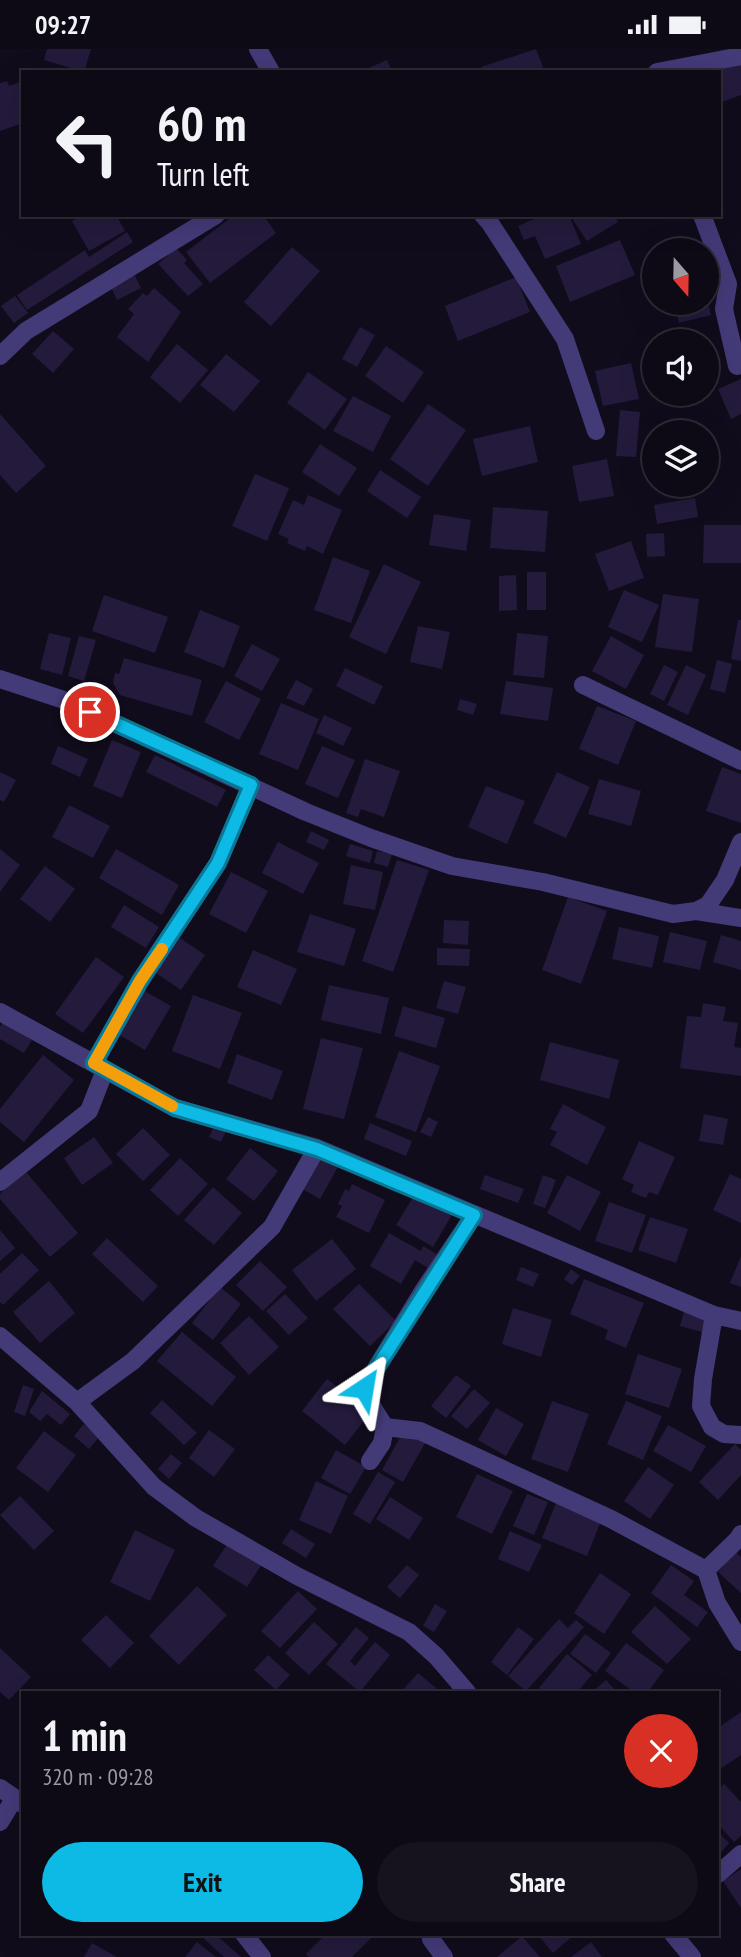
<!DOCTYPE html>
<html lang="en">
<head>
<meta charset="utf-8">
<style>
	:root { --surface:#0d0915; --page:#16121e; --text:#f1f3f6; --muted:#9a9aa0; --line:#2d2a34; --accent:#0db9e5 }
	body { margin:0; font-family:"PT Sans Narrow",sans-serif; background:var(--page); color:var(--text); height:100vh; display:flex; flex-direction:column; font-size:26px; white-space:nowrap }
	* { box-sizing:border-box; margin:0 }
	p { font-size:23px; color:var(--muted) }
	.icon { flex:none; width:38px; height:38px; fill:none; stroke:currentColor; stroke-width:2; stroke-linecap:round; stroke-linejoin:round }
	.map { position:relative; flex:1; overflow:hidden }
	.drawer { position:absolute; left:21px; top:1642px; width:698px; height:245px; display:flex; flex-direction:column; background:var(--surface); border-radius:0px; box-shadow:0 7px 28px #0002,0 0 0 2px var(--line) }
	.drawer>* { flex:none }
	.guide { position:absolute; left:21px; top:21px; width:700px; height:147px; border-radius:0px; box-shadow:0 7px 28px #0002,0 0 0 2px var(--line); background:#0d0915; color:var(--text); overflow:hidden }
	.needle { width:46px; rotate:160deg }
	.tools { position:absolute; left:642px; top:189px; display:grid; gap:14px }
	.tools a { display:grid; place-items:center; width:77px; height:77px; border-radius:50%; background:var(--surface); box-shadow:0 7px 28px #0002,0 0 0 2px var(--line); font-size:35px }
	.pin { position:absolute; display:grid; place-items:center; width:60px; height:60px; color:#fff; margin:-30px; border:4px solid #fff; border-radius:50%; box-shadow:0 2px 7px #0007 }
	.me { position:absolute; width:77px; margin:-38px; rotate:33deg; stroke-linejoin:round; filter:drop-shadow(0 0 5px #0008) }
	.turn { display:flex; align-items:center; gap:24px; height:147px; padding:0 21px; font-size:32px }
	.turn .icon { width:91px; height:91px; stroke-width:2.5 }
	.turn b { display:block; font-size:49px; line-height:60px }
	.round { display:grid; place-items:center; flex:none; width:74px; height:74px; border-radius:37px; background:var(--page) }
	.head { display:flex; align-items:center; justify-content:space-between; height:119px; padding:0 21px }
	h1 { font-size:42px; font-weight:600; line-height:52px }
	.primary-button { display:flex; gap:14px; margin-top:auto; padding:14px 21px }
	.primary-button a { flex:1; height:80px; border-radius:42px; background:var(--accent); color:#111; font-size:28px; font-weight:600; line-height:80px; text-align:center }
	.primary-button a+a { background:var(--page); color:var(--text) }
	.status { display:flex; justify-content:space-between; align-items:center; height:49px; padding:0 35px; background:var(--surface); direction:ltr }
	.status svg { height:19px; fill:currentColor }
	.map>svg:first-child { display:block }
</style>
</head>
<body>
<div class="status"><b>09:27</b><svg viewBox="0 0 49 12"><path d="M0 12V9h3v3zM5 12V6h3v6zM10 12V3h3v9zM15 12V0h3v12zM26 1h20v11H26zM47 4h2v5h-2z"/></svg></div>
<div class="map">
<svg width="741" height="1908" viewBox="0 0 741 1908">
	<rect width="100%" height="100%" fill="#110c1c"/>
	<!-- building -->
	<path fill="#241a3c" d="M47,0H91L84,23L44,11Z
		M536,0L543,18L529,23H483L481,18Z
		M387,11L392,23H360Z
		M741,11V46L722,53L719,48V23H713Z
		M7,32L9,37L23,32V74L0,82V34Z
		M83,166H116L125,182L89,202L72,172Z
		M234,166H263L276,184L210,234L186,203Z
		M543,166H569L581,195L545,210L535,187L524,191L518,177Z
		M574,166H614L618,173L587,192L571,168Z
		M127,183L133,193L27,261L17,246L85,201L89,208Z
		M620,191L635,226L570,253L556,217Z
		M292,198L320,222L271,277L244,253Z
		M176,199L187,211L184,214L203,235L188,247L158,215Z
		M134,225L141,239L117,251L110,236Z
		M516,228L530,263L458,292L445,257Z
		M154,239L181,263L148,313L117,288L134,265L128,260L143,244L147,247Z
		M15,247L28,264L14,274L1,257Z
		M674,254H708L711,266L679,274Z
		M360,278L375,286L357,318L342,310Z
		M53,282L74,300L53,324L32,305Z
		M177,295L208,321L180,354L150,328Z
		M386,297L424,323L403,354L365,327Z
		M226,305L260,332L234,363L200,336Z
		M631,314L639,350L603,357L595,322Z
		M308,323L347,350L325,381L287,354Z
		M741,330V365L731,370L718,340Z
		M353,347L391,367L373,403L333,382Z
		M428,355L466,381L428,437L390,410Z
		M620,361L640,363L636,408L616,407Z
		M0,365L46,417L16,444L0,426Z
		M530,377L538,413L482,427L473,390Z
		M320,395L357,419L339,447L302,423Z
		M607,410L614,447L579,453L572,417Z
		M380,421L421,448L407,469L367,442Z
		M255,425L289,439L267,492L232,477Z
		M308,446L342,461L323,505L307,497L305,502L287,494L289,490L278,485L293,451L304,456Z
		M695,449L698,468L657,475L654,456Z
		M493,458L548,462L545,503L490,499Z
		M434,465L471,471L466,502L429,496Z
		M704,476H741V514H703Z
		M664,484L665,507L647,508L646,485Z
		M631,492L644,529L609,542L595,505Z
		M333,508L370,522L351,574L314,561Z
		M384,515L421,533L386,605L349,588Z
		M527,523H546V561H527Z
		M516,526L517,561L499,562V527Z
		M624,541L659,556L642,593L608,578Z
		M663,545L699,550L692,603L655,598Z
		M104,546L168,568L155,604L92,582Z
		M200,561L240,577L224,619L184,603Z
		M738,571H741V612L731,610Z
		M418,577L450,583L442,620L410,613Z
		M49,584L71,589L62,626L40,620Z
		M517,584L548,587L544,629L513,626Z
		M79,587L96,591L84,632L68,627Z
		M611,587L644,606L626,640L592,622Z
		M252,595L280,610L262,642L234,627Z
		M124,609L202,631L192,667L120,646L113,634L115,624L119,625Z
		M717,611L732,615L725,644L710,640Z
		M664,616L678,623L664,652L650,645Z
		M686,616L706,626L688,666L667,656Z
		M345,619L383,637L374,656L336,637Z
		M296,631L313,640L304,657L286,649Z
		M226,632L261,650L239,691L204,673Z
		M506,632L553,639L548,672L500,665Z
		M460,650L477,655L473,666L457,661Z
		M281,654L319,670L298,721L259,705Z
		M597,657L636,672L618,716L579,700Z
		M324,666L352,679L343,697L316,684Z
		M112,691L141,703L122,749L93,737Z
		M58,697L88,710L80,728L51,715Z
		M322,697L355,711L338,749L305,735Z
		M155,706L226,741L217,758L146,723Z
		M365,710L400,722L384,768L361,760L358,768L346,764Z
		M722,718L741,725V774L706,762Z
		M0,723L16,731L4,753L0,751Z
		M557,723L590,738L566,789L533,774Z
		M599,730L641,742L631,777L588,765Z
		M486,737L525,752L507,795L468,778Z
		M69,756L110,777L93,809L52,788Z
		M311,782L329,791L324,801L306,793Z
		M278,793L319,814L303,845L262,824Z
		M350,795L373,802L370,814L346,807Z
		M0,800L20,816L0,843Z
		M116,800L179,836L162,866L99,829Z
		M377,802L392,805L388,818L374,814Z
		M397,811L429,821L393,923L362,912Z
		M351,816L383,823L375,861L343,855Z
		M45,817L75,840L50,873L20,850Z
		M231,823L268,842L246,884L209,865Z
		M568,848L607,862L581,935L542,921Z
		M124,856L159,878L146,899L111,878Z
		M310,865L356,880L344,917L297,903Z
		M444,871L469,872L468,896L443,894Z
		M619,878L659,887L652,919L612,910Z
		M670,883L707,892L700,921L663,913Z
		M174,885L205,906L181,941L150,920Z
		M721,886L741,892V921L713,913Z
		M437,899L470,900L469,917L437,916Z
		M253,901L297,920L281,956L237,938Z
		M96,908L124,928L83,984L55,965Z
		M444,932L466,938L458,965L436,959Z
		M329,936L389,949L381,985L321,971Z
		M139,939L171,957L145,1001L113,982Z
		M193,946L242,964L220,1020L172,1002Z
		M703,954L726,958L723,972L738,974L734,998L741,999V1027L680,1019L687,967L701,968Z
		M403,957L445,969L436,999L394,987Z
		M3,973L32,991L24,1004L0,990V978Z
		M321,989L363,999L344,1070L303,1060Z
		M550,993L619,1011L609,1050L540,1031Z
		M399,1002L440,1017L416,1083L375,1068Z
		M237,1005L283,1022L272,1051L227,1034Z
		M43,1006L74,1031L24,1093L0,1073V1060Z
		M563,1055L606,1078L587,1116L550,1096L557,1083L550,1080Z
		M704,1065L728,1070L723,1096L699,1092Z
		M428,1068L438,1073L431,1088L420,1083Z
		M370,1074L412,1092L406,1107L364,1090Z
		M215,1075L227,1080L221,1093L209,1088Z
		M143,1079L170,1106L143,1132L116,1105Z
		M94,1088L113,1114L82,1136L64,1109Z
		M639,1092L675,1108L658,1146L649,1143L646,1149L631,1143L634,1136L622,1130Z
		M250,1099L278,1122L254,1152L226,1130Z
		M317,1104L339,1116L320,1150L299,1138Z
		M180,1109L208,1135L178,1167L150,1141Z
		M26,1123L78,1184L50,1208L0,1150V1145Z
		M730,1125L741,1130V1174L713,1161Z
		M485,1126L524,1140L518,1154L480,1140Z
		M543,1126L556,1131L545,1159L533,1155Z
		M567,1126L601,1143L580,1182L547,1164Z
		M352,1135L385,1151L369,1184L336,1168L342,1157L338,1155L345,1140L349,1142Z
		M213,1138L242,1164L214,1196L184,1171Z
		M415,1145L452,1166L433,1198L396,1176Z
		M609,1153L646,1166L632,1204L595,1192Z
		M650,1168L688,1180L676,1214L638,1201Z
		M0,1181L15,1199L0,1212Z
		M389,1184L421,1202L423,1197L438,1206L430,1220L415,1211L401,1235L370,1217Z
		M107,1189L158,1237L143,1253L92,1205Z
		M332,1190L356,1220L316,1252L292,1221Z
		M22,1204L39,1221L3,1256L0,1253V1225Z
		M741,1207V1238L730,1234Z
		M260,1212L287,1238L263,1262L236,1236Z
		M521,1218L539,1225L533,1238L516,1231Z
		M571,1220L580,1227L572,1236L564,1230Z
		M584,1230L644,1254L626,1299L605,1290L608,1281L570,1265Z
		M49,1232L75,1264L40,1294L13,1263Z
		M359,1235L396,1272L370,1297L333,1260Z
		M220,1238L241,1255L213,1291L192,1274Z
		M285,1245L308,1269L289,1286L266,1262Z
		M513,1259L552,1271L541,1308L502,1295Z
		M684,1262L707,1268L702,1283L680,1277Z
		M249,1267L279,1298L249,1326L220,1294Z
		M182,1283L236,1328L212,1357L157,1312Z
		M638,1305L682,1320L669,1359L625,1345Z
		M456,1326L471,1337L446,1369L431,1357Z
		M327,1330L370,1364L345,1396L302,1362Z
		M23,1336L34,1340L25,1367L14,1363Z
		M474,1340L490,1354L467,1380L451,1367Z
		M42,1342L70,1365L61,1376L47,1365L40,1372L29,1363Z
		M162,1351L197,1384L184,1396L150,1364Z
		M552,1352L589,1365L568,1423L531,1410Z
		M626,1352L662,1367L643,1411L607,1395Z
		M496,1359L524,1375L506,1407L478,1391Z
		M84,1375L99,1388L89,1400L74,1387Z
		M668,1376L706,1397L691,1423L653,1402Z
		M209,1381L235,1400L214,1428L189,1409Z
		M44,1382L76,1406L48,1443L16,1419Z
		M403,1383L425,1394L403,1433L382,1421Z
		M735,1395L741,1401V1426L718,1451L699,1433Z
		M336,1401L366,1418L350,1445L321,1429Z
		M171,1405L182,1414L169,1430L158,1420Z
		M648,1418L674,1436L650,1470L624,1452Z
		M378,1423L395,1433L370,1475L353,1465Z
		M477,1425L513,1442L492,1485L456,1468Z
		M316,1432L348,1447L331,1485L299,1471Z
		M527,1445L548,1453L534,1486L513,1477Z
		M20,1447L54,1482L34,1501L0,1466Z
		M390,1448L423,1469L409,1491L376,1470Z
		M556,1454L601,1472L587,1507L542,1489Z
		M291,1480L315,1495L306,1509L282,1494Z
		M135,1481L175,1501L150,1552L110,1533Z
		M510,1482L542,1496L529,1523L498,1510Z
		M228,1494L262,1515L247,1538L213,1517Z
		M736,1503L741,1508V1544L718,1523Z
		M407,1516L419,1526L400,1549L387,1538Z
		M671,1516L694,1532L684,1546L708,1563L697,1578L651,1544Z
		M600,1524L631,1545L604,1585L574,1564Z
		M197,1537L227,1566L179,1616L149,1587Z
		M298,1542L317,1560L280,1599L261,1582Z
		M435,1555L447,1562L434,1583L423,1577Z
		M655,1557L691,1590L667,1615L631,1583Z
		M106,1566L134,1594L110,1619L81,1591Z
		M559,1570L568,1579L576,1571L584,1578L526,1642L508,1627Z
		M314,1573L338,1595L309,1626L285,1604Z
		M356,1578L369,1589L350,1612L355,1617L375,1593L390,1606L360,1643L326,1615Z
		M518,1578L534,1590L507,1626L491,1613Z
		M585,1585L611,1604L596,1624L570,1605Z
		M626,1594L664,1621L648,1643H634L605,1622Z
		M0,1599L31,1628L9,1651L0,1643Z
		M567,1605L592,1626L577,1643H544L539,1639Z
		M268,1606L290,1626L276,1641L254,1621Z
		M418,1624L436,1639L432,1643H401Z
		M606,1631L617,1643H592Z
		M741,1663V1706L720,1720L718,1717V1679Z
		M724,1735L741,1753V1787L734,1793L718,1775V1741Z
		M718,1783L729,1794L718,1807Z
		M741,1820V1859L723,1832Z
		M205,1885H215L241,1908H224L202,1888Z
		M326,1885H375L352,1908H309L306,1905Z
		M537,1885H575L553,1904Z
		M522,1887L540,1908H497Z
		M197,1893L216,1908H185Z
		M591,1893L602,1908H571Z
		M92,1894L117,1908H84Z"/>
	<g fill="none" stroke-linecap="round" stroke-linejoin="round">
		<!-- minor -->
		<path stroke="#433a78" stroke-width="18" d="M258,0L271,23
			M657,23L741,7
			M483,166L490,174L565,290L596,382
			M702,166L728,235L724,260L737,317
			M0,307L26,282L216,166
			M0,630L67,652L306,763L371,789L452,817L543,833L673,865L696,862L708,856L725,831L741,793
			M583,636L741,712
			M696,862L741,869
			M0,963L175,1059L317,1099L714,1266L741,1272
			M94,1014L140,932L218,814L251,736
			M0,1133L89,1062L105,1021
			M714,1266L703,1330L701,1357L712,1378L724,1385L741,1386
			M0,1287L77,1353L154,1438L196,1469L297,1527L409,1583L436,1607L467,1643
			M77,1353L133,1312L272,1178L317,1099
			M385,1378L420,1382L611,1470L706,1521L717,1554L741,1593
			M370,1412L382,1394L385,1378L373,1359L364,1339L425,1239L474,1166
			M706,1521L738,1490L741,1485
			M0,1739L23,1755
			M0,1773L14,1750
			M718,1825L741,1805
			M244,1885L262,1908
			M432,1885L431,1890L444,1908
			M673,1885L692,1908"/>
	</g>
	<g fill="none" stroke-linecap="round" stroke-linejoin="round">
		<defs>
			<path id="route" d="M90,663L251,736L218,814L140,932L94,1014L175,1059L317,1100L474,1166L364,1339"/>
		</defs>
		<!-- route casing -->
		<use href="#route" stroke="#087895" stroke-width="18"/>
		<!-- route -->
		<use href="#route" stroke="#0db9e5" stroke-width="12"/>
		<!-- slow -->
		<path stroke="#f59e0b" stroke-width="12" d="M162,900L140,932L94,1014L172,1057"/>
	</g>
</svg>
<div class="tools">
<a><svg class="needle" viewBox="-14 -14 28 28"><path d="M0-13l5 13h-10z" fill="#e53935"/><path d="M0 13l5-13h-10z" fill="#9a9aa0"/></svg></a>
<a><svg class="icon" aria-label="sound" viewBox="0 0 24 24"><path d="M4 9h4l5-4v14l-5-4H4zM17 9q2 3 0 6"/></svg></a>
<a><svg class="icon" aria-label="layers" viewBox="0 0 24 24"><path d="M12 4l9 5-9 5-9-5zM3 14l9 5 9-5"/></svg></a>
</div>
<div class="pin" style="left:90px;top:663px;background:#d93025"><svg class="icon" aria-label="arrive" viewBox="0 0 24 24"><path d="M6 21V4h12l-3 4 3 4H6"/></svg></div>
<svg class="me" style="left:364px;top:1339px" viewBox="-20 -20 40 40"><path d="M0-17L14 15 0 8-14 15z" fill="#0db9e5" stroke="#fff" stroke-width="4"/></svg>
<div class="guide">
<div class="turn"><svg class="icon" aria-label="left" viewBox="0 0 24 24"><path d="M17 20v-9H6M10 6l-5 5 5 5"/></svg><div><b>60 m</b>Turn left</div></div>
</div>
<section class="drawer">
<div class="head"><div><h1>1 min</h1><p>320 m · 09:28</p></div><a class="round" style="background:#d93025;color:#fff"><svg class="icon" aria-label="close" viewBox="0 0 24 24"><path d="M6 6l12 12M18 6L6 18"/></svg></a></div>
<div class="primary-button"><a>Exit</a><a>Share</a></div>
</section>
</div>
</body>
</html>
